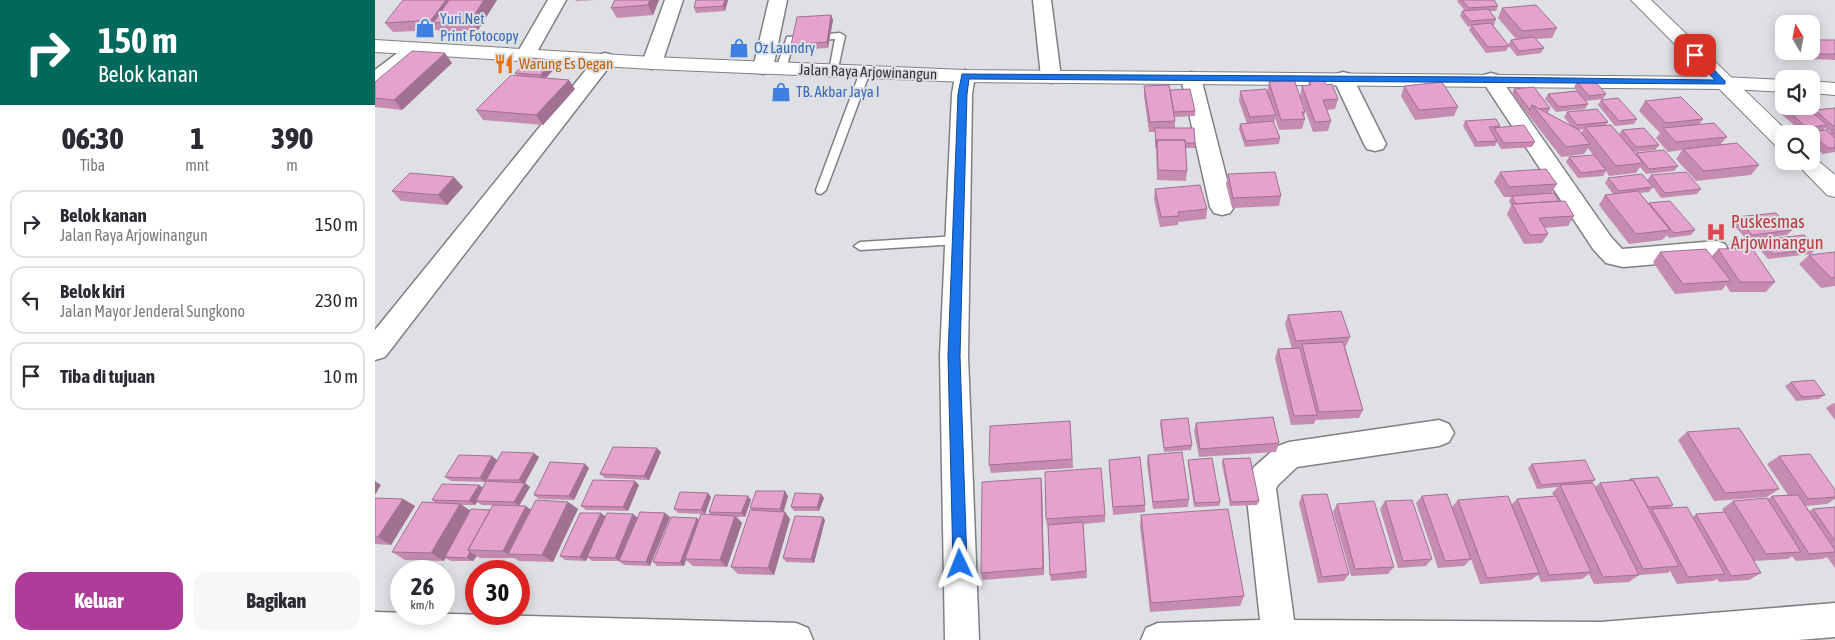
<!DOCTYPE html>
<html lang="id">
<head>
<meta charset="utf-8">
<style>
	:root { --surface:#fff; --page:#f7f7f7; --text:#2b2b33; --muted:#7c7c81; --line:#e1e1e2; --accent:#ae3d99 }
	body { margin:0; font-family:"Asap Condensed",sans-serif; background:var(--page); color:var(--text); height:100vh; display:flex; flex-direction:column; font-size:19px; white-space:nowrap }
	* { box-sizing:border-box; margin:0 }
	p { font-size:16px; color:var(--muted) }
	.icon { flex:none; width:28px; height:28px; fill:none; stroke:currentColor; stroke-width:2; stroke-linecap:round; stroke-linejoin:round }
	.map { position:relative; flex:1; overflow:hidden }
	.sheet { display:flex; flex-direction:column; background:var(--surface); width:375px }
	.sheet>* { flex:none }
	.hud { background:#00695c; color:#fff; overflow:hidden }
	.needle { width:32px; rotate:350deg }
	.fabs { position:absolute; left:1400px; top:15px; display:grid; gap:10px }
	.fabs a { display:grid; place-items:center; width:45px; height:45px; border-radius:10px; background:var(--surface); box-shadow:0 2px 12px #0003; font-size:25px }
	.speed { position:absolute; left:15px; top:560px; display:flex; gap:10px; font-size:25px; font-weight:700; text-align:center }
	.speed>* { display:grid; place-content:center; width:65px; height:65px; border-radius:50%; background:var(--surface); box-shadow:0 2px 12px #0003; line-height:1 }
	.speed small { font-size:12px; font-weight:400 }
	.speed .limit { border:8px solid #d22; background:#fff; color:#111 }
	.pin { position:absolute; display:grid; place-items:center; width:42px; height:42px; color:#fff; margin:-21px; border-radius:10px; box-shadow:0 2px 8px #0006 }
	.me { position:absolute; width:55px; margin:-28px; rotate:358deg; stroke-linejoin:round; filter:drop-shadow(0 0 4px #0008) }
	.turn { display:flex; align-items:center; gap:18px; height:105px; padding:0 15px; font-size:22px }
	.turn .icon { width:65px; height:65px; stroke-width:2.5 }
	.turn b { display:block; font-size:35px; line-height:42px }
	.eta { display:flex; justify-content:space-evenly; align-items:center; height:85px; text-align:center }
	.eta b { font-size:30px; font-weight:800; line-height:35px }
	.primary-button { display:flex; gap:10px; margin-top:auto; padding:10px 15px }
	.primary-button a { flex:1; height:58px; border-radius:15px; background:var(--accent); color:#fff; font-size:20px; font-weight:800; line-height:58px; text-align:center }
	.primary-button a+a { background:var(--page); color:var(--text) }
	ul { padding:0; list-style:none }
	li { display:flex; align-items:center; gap:15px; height:68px; margin:0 10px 8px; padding:0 5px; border:2px solid var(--line); border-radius:15px }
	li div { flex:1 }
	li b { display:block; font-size:19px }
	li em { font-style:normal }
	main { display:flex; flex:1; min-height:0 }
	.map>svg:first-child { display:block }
</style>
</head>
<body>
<main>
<section class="sheet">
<div class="hud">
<div class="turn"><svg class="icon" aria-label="right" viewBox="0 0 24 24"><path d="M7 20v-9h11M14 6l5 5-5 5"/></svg><div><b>150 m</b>Belok kanan</div></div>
</div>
<div class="eta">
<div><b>06:30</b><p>Tiba</p></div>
<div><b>1</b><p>mnt</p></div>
<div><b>390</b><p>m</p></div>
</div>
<ul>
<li><svg class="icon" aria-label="right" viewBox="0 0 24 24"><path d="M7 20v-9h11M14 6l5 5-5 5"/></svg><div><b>Belok kanan</b><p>Jalan Raya Arjowinangun</p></div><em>150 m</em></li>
<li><svg class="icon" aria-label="left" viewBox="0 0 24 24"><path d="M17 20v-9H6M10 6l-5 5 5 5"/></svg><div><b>Belok kiri</b><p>Jalan Mayor Jenderal Sungkono</p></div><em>230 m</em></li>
<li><svg class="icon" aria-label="arrive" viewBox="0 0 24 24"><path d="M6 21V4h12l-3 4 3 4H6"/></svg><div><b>Tiba di tujuan</b></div><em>10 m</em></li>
</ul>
<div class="primary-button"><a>Keluar</a><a>Bagikan</a></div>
</section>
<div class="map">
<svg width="1460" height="640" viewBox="0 0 1460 640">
	<rect width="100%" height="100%" fill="#dee0e4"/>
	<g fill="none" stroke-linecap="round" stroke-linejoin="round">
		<defs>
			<path id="service" d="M465,33L470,36L462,73H456L454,71L460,39L419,41L411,69L406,72L401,69L412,37Z
				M490,69L495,72L451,190L446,194L442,193L441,190L485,72Z
				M583,236L589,240L583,244L485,250L479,246L485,242Z"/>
			<path id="minor" d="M173,0H191L158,59L151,61L144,59L141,55Z
				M290,0H308L287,63L284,67L277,69L270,67L267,63Z
				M394,0H412L398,68L395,72L388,74L381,72L378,68Z
				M658,0H676L686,77L683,81L676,83L669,81L666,77Z
				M40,43L47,45L50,49L47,53L7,84L0,86V70L33,45Z
				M230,53L237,55L240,59L237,63L10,357L0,360V330L223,55Z
				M590,70L597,72L600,76L597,94L593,356L604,640H570L565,356L577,94L580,76L583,72Z
				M816,72L823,74L826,78L859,207L855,213L847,215L839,213L835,207L806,78L809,74Z
				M968,72L975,74L978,78L1011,144L1008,149L1000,151L992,149L989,144L958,78L961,74Z
				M1116,73L1123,75L1236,237L1247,249L1341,241L1350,244L1353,250L1350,256L1341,259L1248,267L1231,263L1218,249L1106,79L1109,75Z
				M1064,420L1074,424L1079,433L1074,442L1064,446L922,467L903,485L901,489L919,620L1226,622L1460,603V637L1423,640H766L771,628L783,623L885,620L871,489L879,467L903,446L914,442Z
				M0,612L421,623L433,628L438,640H0Z"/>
			<path id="tertiary" d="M1347,77L1409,80V92L1340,88L1336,83L1340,78Z
				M1436,81L1460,83V95L1436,93Z"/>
			<path id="secondary" d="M0,40L277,57L590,70L1347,77L1354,78L1358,83L1354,88L1347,89L590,82L277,69L0,52Z"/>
			<path id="primary" d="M1256,0H1276L1415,134H1409V148L1401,146Z
				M1436,155L1460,175V197L1452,195L1419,161H1436Z"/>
		</defs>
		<!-- service casing -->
		<use href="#service" stroke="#7e8083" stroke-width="3"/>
		<!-- minor casing -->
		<use href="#minor" stroke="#7e8083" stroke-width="3"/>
		<!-- tertiary casing -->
		<use href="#tertiary" stroke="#7e8083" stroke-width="2"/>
		<!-- secondary casing -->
		<use href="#secondary" stroke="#7e8083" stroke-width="2"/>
		<!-- primary casing -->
		<use href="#primary" stroke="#7e8083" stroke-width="2"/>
		<!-- service -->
		<use href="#service" fill="#fff" fill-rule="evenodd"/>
		<!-- minor -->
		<use href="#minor" fill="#fff" fill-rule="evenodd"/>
		<!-- tertiary -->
		<use href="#tertiary" fill="#fff" fill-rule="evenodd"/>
		<!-- secondary -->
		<use href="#secondary" fill="#fff" fill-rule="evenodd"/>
		<!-- primary -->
		<use href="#primary" fill="#fff" fill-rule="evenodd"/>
	</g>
	<!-- wall -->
	<path fill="#c58bb1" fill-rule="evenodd" d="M122,0L103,30L65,32L63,30L18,32L10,23Z
		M200,0H221L201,1Z
		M240,0H284L278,15L242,18L236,8Z
		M353,0L350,11L321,13L319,8Z
		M1083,0H1119L1123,6L1121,11H1115L1121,19L1119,25H1117L1134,46L1131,51L1111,53L1094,30L1096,26L1093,27L1085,16L1087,11H1090L1082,1Z
		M1127,8L1182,28L1177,38L1161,39L1169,48L1166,53L1142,56L1133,45L1136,40L1141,39L1123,18Z
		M456,15L458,20L453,48L418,50L416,45Z
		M1436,40H1460V60L1437,59L1430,51H1436Z
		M77,63L27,110L0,107V82Z
		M183,65L171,78L200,89L168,125L108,120L101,110L142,75L140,73Z
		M903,77L930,112L929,117L930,119L927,129L904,130L900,118L899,123L905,138L904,144L870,147L864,129L865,124H872L864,101L865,91L892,92L894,82H902Z
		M934,81L951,85L963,99L960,109L952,110L956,121L953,131L938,132L925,96L927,86L933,85Z
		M1202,82L1231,94L1228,99L1211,101L1213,104L1210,109L1181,112L1170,99L1173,94L1202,91L1199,87Z
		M769,86L795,90L820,111V116L800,117V128L820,143V148H811L812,171L811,181L782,180L781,148H780V132H774L769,96Z
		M1029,86L1083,107L1079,116L1040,120L1026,96Z
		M1139,89L1175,108L1173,113L1195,125L1189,117L1192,112L1233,122L1231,125L1244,134L1247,130L1284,145L1280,150L1259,152L1261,154V153L1303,166L1299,171L1271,174L1265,167L1261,173L1234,176L1231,171L1228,176L1203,178L1191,162L1194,157L1218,155L1213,148L1209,154L1186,157L1137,94ZM1209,129L1206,133L1203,130Z
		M1226,100L1262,119L1259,124L1240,126L1223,105Z
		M1270,101L1328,119L1324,125L1352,137L1345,145L1384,165L1376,175L1321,181L1301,159L1307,150L1293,152L1281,138L1285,133L1264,111Z
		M1408,106L1438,113L1440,110L1460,108V152L1448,154L1436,143V134H1433L1434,132L1428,133L1404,112ZM1450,128L1453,131L1456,130L1454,132L1448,130Z
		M1090,121L1125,126V128L1160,142L1157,147L1126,149L1122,142L1120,146L1100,147L1088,126Z
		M1125,172L1182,184L1176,194L1199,216L1193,226L1169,228L1173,234L1167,243L1149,244L1132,214L1136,206L1134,201L1136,197H1129L1119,182Z
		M853,174L906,196L904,206L857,208L851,184Z
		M1276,175L1326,189L1322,194L1286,198L1278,187L1274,192L1265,193L1274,204V203L1320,230L1316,235L1294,238L1292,235L1287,240L1254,244L1224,205L1230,195L1238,194L1230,183L1233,178L1272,180Z
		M88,187L72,205L26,201L17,191Z
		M780,189L832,209L831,219L803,222V225L785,227L779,199Z
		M1361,217L1417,230L1412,235L1372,240L1356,222Z
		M1385,240L1441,249L1436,254L1393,259L1381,245Z
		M1343,249L1400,282L1391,292H1355L1351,285L1347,290L1300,294L1278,262L1285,252L1337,256Z
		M1460,252V286L1446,288L1424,264L1434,255Z
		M913,315L975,337L971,346H970L988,410L984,418L941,420V419L939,424L916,425L900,358L903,349H917L910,324Z
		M1416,382L1450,395L1444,399L1421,401L1410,386Z
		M1460,403V420L1451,408L1457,404Z
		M786,420L817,445L816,450L789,452L785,424Z
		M695,421L698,468L616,473L614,465Z
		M821,423L904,443L901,452L824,457L819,431Z
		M1312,432L1404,489L1392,497L1339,501L1303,440Z
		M286,452L274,480L230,478L225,474Z
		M773,455L814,499L813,507L778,509L772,463Z
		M1404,456L1460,490V499L1452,504L1431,506L1434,511L1438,509L1460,507V568L1452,557L1448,559L1421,561L1417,556L1413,559L1379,561L1386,573L1374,580L1344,582L1342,579L1338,581L1302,584L1295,571L1293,573L1264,575L1254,582L1219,584L1214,574L1207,579L1166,582L1163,575L1156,580L1105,584L1096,559L1089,566L1063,568L1041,503L1047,496L1077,507L1083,500L1136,505L1142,499L1179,496L1177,493L1183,487L1162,489L1153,468L1157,464L1220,480L1217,483L1220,487L1225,483L1254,481L1255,479L1298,505L1295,508L1318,517L1321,514L1349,512L1347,509L1358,501L1393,499L1397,496L1413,495L1392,464Z
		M164,457L150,483L155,487L144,506L107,505L102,502L100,505H87L95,511L156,510L193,502L203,509L178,562L144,561L139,558H105L102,556L98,561H76L70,558L69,561L30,560L17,552L61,503L57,500L108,488L114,482L112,480L110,482L76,481L70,477L122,460Z
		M848,459L884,501L882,505L855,506L847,464Z
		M734,460L770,505V512L738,515L734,468Z
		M813,460L845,502L844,506L819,507L813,464Z
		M214,468L199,500L164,499L159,495Z
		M264,485L253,511L211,510L206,506Z
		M667,486L669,575L608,580L606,573Z
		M446,494L449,498L444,511H419L416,507Z
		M927,495L974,574L969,581L943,583L924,503Z
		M373,496L376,500L370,517H362L367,523L352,567L318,566L311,560L309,566H282L278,562L322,518L324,520L336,515L334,512Z
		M413,496L409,511L410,512L415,519L399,575L363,574L356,567L377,510L375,508Z
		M336,497L330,514L303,513L299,509Z
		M0,498L28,499L40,506L16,545L0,544Z
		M1010,501L1057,559L1051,566L1023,568L1005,509Z
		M962,504L1019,567L1013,574L976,576L958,512Z
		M730,515V522L708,524L712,578L676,581L675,575L673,526H672L671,519Z
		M766,515L869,596L865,606L775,612L765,526Z
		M230,517H295L275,566L249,565L244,561H217L212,557L211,561L190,560L185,556Z
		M450,520L439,563L411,562L408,558Z"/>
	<!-- shaded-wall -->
	<path fill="#a07190" d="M71,0H84L59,23L56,20Z
		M109,0H122L103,30L96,20Z
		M275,0H284L278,15L273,5Z
		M350,0H353L350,11L348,6Z
		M456,15L458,20L453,48L452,42Z
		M70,53L77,63L27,110L19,100Z
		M180,60L183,65L169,80L165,75Z
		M194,80L200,89L168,125L161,115Z
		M79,177L88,187L72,205L63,195Z
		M282,448L286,452L274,480L269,476Z
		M159,453L164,457L150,483L155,487L144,506L139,502L149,484L144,480Z
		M117,456L122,460L110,482L105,478Z
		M210,464L214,468L199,500L194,496Z
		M666,478L667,486L669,575L668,568Z
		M0,481L6,485L0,495Z
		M260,481L264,485L253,511L248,507Z
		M104,485L110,489L101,501L102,502L100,505L94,501Z
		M410,491L413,496L408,513L405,509Z
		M333,493L336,497L330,514L326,510Z
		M446,494L449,498L444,511L442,507Z
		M373,496L376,500L370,517L366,513Z
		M28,499L40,506L16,545L3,537Z
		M193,502L203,509L178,562L167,555Z
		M85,504L96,511L69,561L56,553Z
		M151,506L161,514L133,554L139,558L128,551Z
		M410,512L415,519L399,575L393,568Z
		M226,513L231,517L211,561L205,557Z
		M290,513L295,517L275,566L271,562Z
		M258,514L263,518L244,561L240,558Z
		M360,516L367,523L352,567L345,560Z
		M448,517L450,520L439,563L436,559Z
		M322,518L325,522L310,559L311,560L309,566L305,563Z
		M95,552L102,556L98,561L92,558Z"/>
	<!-- building -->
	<path fill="#e5a2ce" stroke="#a07190" d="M28,0H71L56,20L10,23Z
		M74,0H109L96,20L58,23Z
		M240,0H275L273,5L236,8Z
		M321,0H350L348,6L319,8Z
		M1087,0H1119L1123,6L1094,8Z
		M1161,5L1182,28L1147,31L1127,8Z
		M1113,9L1121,19L1095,21L1087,11Z
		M456,15L452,42L416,45L422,17Z
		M1116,23L1134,46L1113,47L1096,25Z
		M1159,37L1169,48L1144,51L1136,40Z
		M1436,40H1460V54H1441L1436,48Z
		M37,51L70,53L19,100L0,98V82Z
		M155,58L180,60L165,75L140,73Z
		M136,75L194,80L161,115L101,110Z
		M918,76L930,112H927L930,119L906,120L894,82L905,81L903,77Z
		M949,80L951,85L957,84L963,99L948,100L956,121L940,122L927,86L936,85L934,81Z
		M1219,80L1231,94L1214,96L1202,82Z
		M1067,82L1083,107L1044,110L1029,86Z
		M794,85L800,121L775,122L769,86Z
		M1159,87L1175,108L1164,109L1157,105L1155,110L1139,89Z
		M815,89L820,111L799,112L795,90Z
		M891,89L901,115L875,117L865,91Z
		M1202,91L1213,104L1184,107L1173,94Z
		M1306,97L1328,119L1291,123L1270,101Z
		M1243,98L1262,119L1244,121L1226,100Z
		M1157,105L1204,130L1215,144L1191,147Z
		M1408,106H1430L1452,125L1432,128Z
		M1460,108V125L1458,126L1440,110Z
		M1222,109L1233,122L1202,125L1192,112Z
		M1121,119L1125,126L1114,127L1122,141L1102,142L1090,121Z
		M898,121L905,138L871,141L865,124Z
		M1339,123L1352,137L1301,142L1288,128Z
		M1149,125L1160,142L1129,143L1119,128Z
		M1236,125L1268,163L1241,166L1210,127Z
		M780,128H819L820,143H810V140H782V143H781Z
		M1269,128L1284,145L1261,147L1247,130Z
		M1451,130L1460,138V148H1453L1434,132Z
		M1456,130H1460V134Z
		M782,140H810L812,171L783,170Z
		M1362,143L1384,165L1329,171L1308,149Z
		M1289,150L1303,166L1274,169L1261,153Z
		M1219,155L1231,170L1206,173L1194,157Z
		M1171,169L1182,184L1134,187L1125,172Z
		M900,172L906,196L858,198L853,174Z
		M1311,172L1326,189L1290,193L1276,175Z
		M35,173L79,177L63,195L17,191Z
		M1267,174L1278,187L1244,191L1233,178Z
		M825,185L832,209L803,212L804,216L786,217L780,189Z
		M1263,191L1295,230L1261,234L1230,195Z
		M1179,193L1184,201L1141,204L1137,196Z
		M1190,201L1199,216L1164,218L1173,234L1155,235L1137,204Z
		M1295,201L1320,230L1299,233L1274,203Z
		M1401,213L1417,230L1377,235L1361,217Z
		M1429,235L1441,249L1398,254L1385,240Z
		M1377,248L1400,282H1365L1343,249Z
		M1331,249L1356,281L1308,284L1285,252Z
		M1460,252V277L1456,278L1434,255Z
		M966,311L975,337L921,341L913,315Z
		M968,342L988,410L944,412L927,344Z
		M925,348L942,415L919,416L903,349Z
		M1439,380L1450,395L1427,397L1416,382Z
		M898,417L904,443L825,449L821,423Z
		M813,418L817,445L789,448L786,420Z
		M695,421L697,459L614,465L615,426Z
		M1364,428L1404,489L1350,493L1312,432Z
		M238,447L282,448L269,476L225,474Z
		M127,452L159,453L144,480H111Z
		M807,452L814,499L778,502L773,455Z
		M1435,454L1460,490V497L1433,499L1404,456Z
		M84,455L117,456L105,478L70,477Z
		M765,457L770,505L738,507L734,460Z
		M837,458L845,502L820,503L813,460Z
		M875,458L884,501L856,502L848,459Z
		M1210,460L1220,480L1166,485L1157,464Z
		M175,462L210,464L194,496L159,495Z
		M726,468L730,515L671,519L670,472Z
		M1283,477L1298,505L1273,507L1258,480L1255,481V479Z
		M666,478L668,568L606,573L607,482Z
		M218,480L260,481L248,507L206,506Z
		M1258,480L1304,566L1268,569L1225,483Z
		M111,481L150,483L139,502L101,501Z
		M1218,483L1264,575L1228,577L1185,485Z
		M67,484L104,485L94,501L57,500Z
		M381,491H410L405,509L375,508Z
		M305,492L333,493L326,510L299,509Z
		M420,493L446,494L442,507H416Z
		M952,494L974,574L947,577L927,495Z
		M1072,494L1096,559L1070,561L1047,496Z
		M340,495L373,496L366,513L334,512Z
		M1423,495L1460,550V552L1434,554L1397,496Z
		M1133,496L1164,573L1112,578L1083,500Z
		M1181,496L1216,572L1174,575L1142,499Z
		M0,498L28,499L3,537H0Z
		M1392,498L1426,552L1391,554L1358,501Z
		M161,500L193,502L167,555L133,554Z
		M1037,500L1057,559L1028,561L1010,501Z
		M999,501L1019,567L980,569L962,504Z
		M47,502L85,504L56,553L17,552Z
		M118,505L151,506L128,551L93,550Z
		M1312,507L1350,574L1313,577L1277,509Z
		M1460,507V541L1438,509Z
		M96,509L115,510L93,550L95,552L92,558L70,557Z
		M853,509L869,596L776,603L766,515Z
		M375,510L410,512L393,568L356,567Z
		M265,512L290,513L271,562L244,561Z
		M1350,512L1386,573L1356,576L1321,514Z
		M205,513H226L205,557L185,556Z
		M232,513L258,514L240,558L212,557Z
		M326,514L360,516L345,560L310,559Z
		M420,516L448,517L436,559L408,558Z
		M296,517L322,518L305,563L278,562Z
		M708,522L711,571L675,575L673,525Z"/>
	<!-- route -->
	<path fill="#1a73e8" stroke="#114b97" d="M1317,53H1323L1350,81V84L594,79L592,94L585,356L592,564L590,569L585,571L580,569L578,564L573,356L583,94L587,74L1116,77L1340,80L1317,57Z"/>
	<!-- icons -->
	<defs>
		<symbol id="shop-bare" viewBox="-9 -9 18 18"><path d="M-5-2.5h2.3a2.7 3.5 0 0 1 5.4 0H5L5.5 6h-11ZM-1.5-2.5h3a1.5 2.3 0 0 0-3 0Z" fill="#3f7fe0" stroke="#dee0e4" stroke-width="2.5" paint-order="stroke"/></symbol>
		<symbol id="restaurant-bare" viewBox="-9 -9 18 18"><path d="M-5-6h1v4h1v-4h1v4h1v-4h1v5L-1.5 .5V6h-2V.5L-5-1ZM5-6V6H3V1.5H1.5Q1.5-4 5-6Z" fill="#e8710a" stroke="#dee0e4" stroke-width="2.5" paint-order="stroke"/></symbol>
		<symbol id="hospital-bare" viewBox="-9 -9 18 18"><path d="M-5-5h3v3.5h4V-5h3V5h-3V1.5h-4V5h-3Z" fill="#e0444e" stroke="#dee0e4" stroke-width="2.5" paint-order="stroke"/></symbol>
	</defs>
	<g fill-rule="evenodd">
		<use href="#shop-bare" x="36" y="14" width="28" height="28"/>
		<use href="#shop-bare" x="350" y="34" width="28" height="28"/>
		<use href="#restaurant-bare" x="115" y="50" width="28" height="28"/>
		<use href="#shop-bare" x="392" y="78" width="28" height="28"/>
		<use href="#hospital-bare" x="1327" y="218" width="28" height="28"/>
	</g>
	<g text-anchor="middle" stroke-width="4" stroke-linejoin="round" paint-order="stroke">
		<!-- far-shop labels -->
		<g font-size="15" fill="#366cbe" stroke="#dee0e4" text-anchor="start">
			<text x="65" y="24">Yuri.Net<tspan x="65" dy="17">Print Fotocopy</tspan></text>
			<text x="379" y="53">Oz Laundry</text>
			<text x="421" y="97">TB. Akbar Jaya I</text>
		</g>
		<!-- far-food labels -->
		<g font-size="15" fill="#c56008" stroke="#dee0e4" text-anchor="start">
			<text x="144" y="69">Warung Es Degan</text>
		</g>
		<!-- far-street labels -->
		<g font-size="15" fill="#343536" stroke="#dee0e4">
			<text transform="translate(493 72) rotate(2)" y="5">Jalan Raya Arjowinangun</text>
		</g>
		<!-- health labels -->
		<g font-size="18" fill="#be3a42" stroke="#dee0e4" text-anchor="start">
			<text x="1356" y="228">Puskesmas<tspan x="1356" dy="21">Arjowinangun</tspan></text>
		</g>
	</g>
</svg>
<div class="fabs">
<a><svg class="needle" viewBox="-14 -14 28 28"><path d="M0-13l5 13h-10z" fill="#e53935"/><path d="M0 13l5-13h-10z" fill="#7c7c81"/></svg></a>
<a><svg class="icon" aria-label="sound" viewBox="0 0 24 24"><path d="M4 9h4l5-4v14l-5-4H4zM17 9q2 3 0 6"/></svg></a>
<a><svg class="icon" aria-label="search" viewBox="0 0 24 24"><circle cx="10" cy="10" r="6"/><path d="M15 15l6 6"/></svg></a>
</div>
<div class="speed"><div>26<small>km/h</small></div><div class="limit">30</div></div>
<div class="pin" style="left:1320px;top:55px;background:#d93025"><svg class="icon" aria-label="arrive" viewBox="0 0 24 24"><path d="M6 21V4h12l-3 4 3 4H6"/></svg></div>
<svg class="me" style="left:585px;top:564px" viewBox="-20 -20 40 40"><path d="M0-17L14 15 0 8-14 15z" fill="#1a73e8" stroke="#fff" stroke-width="4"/></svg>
</div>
</main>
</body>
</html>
